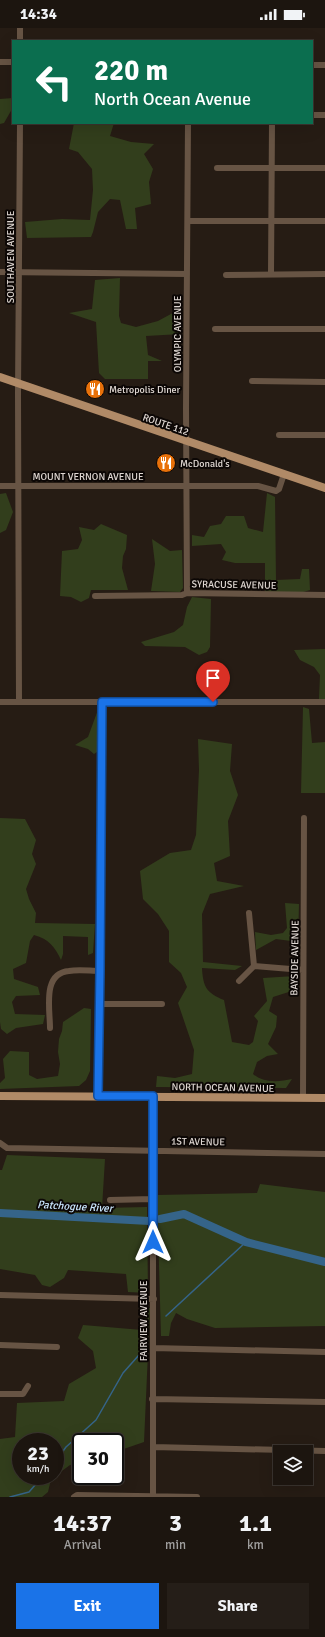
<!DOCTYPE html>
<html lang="en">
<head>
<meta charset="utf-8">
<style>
	:root { --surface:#1c150f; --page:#251e18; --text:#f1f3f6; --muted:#a09f9e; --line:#3a342f; --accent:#1a73e8 }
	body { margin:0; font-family:Signika,sans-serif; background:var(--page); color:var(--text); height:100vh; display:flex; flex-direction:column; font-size:15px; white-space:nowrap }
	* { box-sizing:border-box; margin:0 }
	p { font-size:13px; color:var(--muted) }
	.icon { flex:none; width:22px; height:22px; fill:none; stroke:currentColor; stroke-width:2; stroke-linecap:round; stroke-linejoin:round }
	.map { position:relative; height:1469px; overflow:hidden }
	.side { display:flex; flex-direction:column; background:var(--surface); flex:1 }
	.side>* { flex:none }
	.guide { position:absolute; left:12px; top:12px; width:301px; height:84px; border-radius:0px; box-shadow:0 4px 16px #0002,0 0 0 1px var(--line); background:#0b6e4f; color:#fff; overflow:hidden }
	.controls { position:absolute; left:273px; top:1417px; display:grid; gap:8px }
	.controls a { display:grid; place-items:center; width:40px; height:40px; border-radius:0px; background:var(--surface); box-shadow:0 4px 16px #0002,0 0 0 1px var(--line); font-size:20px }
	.speed { position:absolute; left:12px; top:1405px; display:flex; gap:8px; font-size:20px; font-weight:700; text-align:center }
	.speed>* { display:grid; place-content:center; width:52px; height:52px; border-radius:50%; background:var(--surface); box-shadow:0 4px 16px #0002,0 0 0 1px var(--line); line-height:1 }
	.speed small { font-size:10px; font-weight:400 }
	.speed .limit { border:2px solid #111; border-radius:6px; background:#fff; color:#111 }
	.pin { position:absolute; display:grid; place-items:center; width:34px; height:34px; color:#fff; margin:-41px -17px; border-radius:50% 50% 50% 0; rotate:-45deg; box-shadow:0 0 4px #0007 }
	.pin .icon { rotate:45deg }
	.me { position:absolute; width:44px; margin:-22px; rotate:0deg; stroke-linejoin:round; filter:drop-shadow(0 0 3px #0008) }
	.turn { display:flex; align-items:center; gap:14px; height:84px; padding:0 16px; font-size:18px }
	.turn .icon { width:52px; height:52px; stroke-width:2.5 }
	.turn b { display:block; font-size:28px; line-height:34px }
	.eta { display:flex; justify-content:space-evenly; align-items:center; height:68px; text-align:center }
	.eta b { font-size:24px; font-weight:700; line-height:28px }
	.action { display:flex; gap:8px; margin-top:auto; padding:8px 16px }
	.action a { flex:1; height:46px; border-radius:0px; background:var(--accent); color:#fff; font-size:16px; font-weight:700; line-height:46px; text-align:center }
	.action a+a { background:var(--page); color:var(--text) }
	.status { display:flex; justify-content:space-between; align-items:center; height:28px; padding:0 20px; background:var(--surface); direction:ltr }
	.status svg { height:11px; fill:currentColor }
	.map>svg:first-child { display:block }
</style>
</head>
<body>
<div class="status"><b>14:34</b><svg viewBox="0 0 49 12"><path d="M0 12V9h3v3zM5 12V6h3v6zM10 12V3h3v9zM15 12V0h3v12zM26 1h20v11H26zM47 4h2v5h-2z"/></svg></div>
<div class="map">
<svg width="325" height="1469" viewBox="0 0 325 1469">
	<rect width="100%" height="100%" fill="#261c14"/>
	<!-- green -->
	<path fill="#323e1c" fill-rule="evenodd" d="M13,70L12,81L4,95L0,96V71Z
		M74,95H114L110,108L131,114L154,116L144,126L153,141L149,154L151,176L135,180L137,201H126L120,172L110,171L98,184L93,204L91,209L27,210L25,194L62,191L90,192L93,162L92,141L78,124L69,121Z
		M120,250L119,288L121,295L136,299L158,293L182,280L181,306L146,308L148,327L162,333H148V351H105L99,345L96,294L69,285L92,281L95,252Z
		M6,465L13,484L6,502L0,505V466Z
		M267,465L275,469L276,552L300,551L302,541H309L310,562L300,565L265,564V535H235L222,532L226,524L221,516L192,518V507L204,509L210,498L221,496L226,488H244L248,500L263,504Z
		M101,496L127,507L126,521L123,528L122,540L128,562H91L89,570L81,574L71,569L60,568L62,523L78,521L82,512L79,499L94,502Z
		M152,511L170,523L182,522L183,560L180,564L151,563L155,536Z
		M192,569L211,571L210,619L207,624L199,627L185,619L145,618L141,614L174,604L183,597L187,579Z
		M325,621V671H319L320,647L314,639L300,632L294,622Z
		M99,679L97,724L94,726L88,721L75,717L88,709Z
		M303,679L309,681L312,715L325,714V765H301Z
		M198,711L232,716L230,743L238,767L228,793L230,828L214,835L217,853L244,858L210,866L202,886L203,934L242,938L235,942L202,940C203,958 206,965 224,972L232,1014L249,1017L253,1014L258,993L254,988L267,973L263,950L295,948V962L273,969L269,983L277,988L276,999L268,1016L278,1026L267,1028L257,1034L253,1046C263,1055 279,1054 292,1051L286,1060L156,1059L157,1048L175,1050L192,1046L194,1022L178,975L187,959L181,945L169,934V903L158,886L143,871L140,843L170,825L191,822L196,807L199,742Z
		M0,790L25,791L36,812L32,826L36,836L26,861L29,871L36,885L35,895L95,896L93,925L88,927V909L63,908V926L61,932C55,919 49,911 34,907L30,913L26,935L13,941L14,951L38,959L40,967L16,968L12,974L15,986L45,987L43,996L16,1000L7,1006L1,1001L0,994Z
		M285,875L299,876L298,914L276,911L256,922L255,904L271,907L283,905L287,900Z
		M84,980L91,981L90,1043L86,1052L79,1058L0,1061V1055L5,1050L3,1031L10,1023L29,1024V1047L37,1051L58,1048L60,1036L58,1024L59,1011L62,1003L63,994Z
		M7,1127L105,1131L102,1180L147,1179L148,1265L128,1264L126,1246L68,1242L64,1250L50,1259L42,1257L35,1247L0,1241V1142H2Z
		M260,1156L325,1164V1298L215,1300L187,1291L176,1285L171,1295L169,1308H161L157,1167L257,1165Z
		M150,1280L144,1414L115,1424V1414H81V1436L70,1437L51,1451L48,1464L42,1469H0V1411L15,1409L17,1375L64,1373L69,1356L96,1340L93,1323L78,1310L83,1297L142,1302L146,1281ZM21,1414H55V1448H21Z"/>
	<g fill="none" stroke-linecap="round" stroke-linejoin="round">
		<!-- stream -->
		<path stroke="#356489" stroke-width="1.5" d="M166,1288L246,1214
			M55,1434L66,1419L96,1392L123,1345L139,1327L147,1315
			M10,1469L29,1464L43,1448"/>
		<!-- river -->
		<path stroke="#356489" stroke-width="8" d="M0,1185L149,1193
			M160,1191L184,1186L246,1214L325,1234"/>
		<!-- minor -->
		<path stroke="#675444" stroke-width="6" d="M20,0V13
			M0,34H13
			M312,37H325
			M312,87H325
			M217,140H325
			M188,193H325
			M0,244L187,246
			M271,246L272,95
			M226,247L325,246
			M215,301H325
			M252,353L325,354
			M279,407H325
			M0,458H258L276,463L279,461L284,446
			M187,565L186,380L188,95
			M95,568L182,567L187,565L325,567
			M0,674H325
			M19,674L18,365L20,95
			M249,885L254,938
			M254,938L303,942
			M239,953L254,938
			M99,976H162
			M50,1000C50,981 42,945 69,943C79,941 90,943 100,943
			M98,1068L100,943L102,674
			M303,1070C303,976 304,883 304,790
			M0,1115L7,1120L325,1126
			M110,1172L153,1171
			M0,1267L154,1271
			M0,1317L57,1319
			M153,1320L325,1324
			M0,1366H23L28,1358
			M152,1371L325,1374
			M153,1419L325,1423
			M74,1469L77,1467L197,1469
			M153,1469V1068"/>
		<!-- major -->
		<path stroke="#b08a67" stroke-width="8" d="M0,349L325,460
			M0,1068L325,1070"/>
	</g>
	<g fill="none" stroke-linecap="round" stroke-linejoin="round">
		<defs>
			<path id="route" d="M153,1214V1068H98L100,943L102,674H213"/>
		</defs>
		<!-- route casing -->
		<use href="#route" stroke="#114b97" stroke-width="10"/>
		<!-- route -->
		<use href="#route" stroke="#1a73e8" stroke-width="7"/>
	</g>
	<!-- icons -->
	<defs>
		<symbol id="restaurant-disc" viewBox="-11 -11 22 22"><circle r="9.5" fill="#e8710a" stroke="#0c0705"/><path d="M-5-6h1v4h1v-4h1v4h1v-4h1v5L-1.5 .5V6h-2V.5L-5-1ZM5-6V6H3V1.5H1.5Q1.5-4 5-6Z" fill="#fff"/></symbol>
	</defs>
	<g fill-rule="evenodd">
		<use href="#restaurant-disc" x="84" y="350" width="22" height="22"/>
		<use href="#restaurant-disc" x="155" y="424" width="22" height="22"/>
	</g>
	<g text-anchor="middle" stroke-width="4" stroke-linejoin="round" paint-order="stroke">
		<!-- street labels -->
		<g font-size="10" fill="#e0d8d3" stroke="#0c0705">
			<text transform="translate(10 229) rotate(-90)" y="4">SOUTHAVEN AVENUE</text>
			<text transform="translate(177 306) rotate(-90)" y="4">OLYMPIC AVENUE</text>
			<text transform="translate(166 396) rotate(19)" y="4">ROUTE 112</text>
			<text x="88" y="452">MOUNT VERNON AVENUE</text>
			<text transform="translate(234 556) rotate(1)" y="4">SYRACUSE AVENUE</text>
			<text transform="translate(294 930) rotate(-89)" y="4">BAYSIDE AVENUE</text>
			<text transform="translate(223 1059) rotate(1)" y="4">NORTH OCEAN AVENUE</text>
			<text transform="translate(198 1113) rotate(1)" y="4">1ST AVENUE</text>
			<text transform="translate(143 1293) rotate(-90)" y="4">FAIRVIEW AVENUE</text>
		</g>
		<!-- poi labels -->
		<g font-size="10" fill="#e0d8d3" stroke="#0c0705" text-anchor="start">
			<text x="109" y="365">Metropolis Diner</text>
			<text x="180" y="439">McDonald's</text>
		</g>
		<!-- water labels -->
		<g font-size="11" font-style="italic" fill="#c9e5fd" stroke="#0c0705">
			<text transform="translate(75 1178) rotate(3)" y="4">Patchogue River</text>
		</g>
	</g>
</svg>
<div class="controls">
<a><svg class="icon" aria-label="layers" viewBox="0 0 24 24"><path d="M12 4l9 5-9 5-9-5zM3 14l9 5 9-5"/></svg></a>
</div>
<div class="speed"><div>23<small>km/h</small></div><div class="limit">30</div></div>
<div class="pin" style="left:213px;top:674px;background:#d93025"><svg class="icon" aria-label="arrive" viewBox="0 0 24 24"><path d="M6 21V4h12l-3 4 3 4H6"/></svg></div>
<svg class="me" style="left:153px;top:1214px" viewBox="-20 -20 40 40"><path d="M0-17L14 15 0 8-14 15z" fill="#1a73e8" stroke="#fff" stroke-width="4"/></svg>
<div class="guide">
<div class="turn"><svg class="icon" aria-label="left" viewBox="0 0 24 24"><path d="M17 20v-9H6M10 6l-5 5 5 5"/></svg><div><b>220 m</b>North Ocean Avenue</div></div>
</div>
</div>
<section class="side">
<div class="eta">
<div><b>14:37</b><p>Arrival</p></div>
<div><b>3</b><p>min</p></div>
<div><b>1.1</b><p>km</p></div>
</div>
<div class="action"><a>Exit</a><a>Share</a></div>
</section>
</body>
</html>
